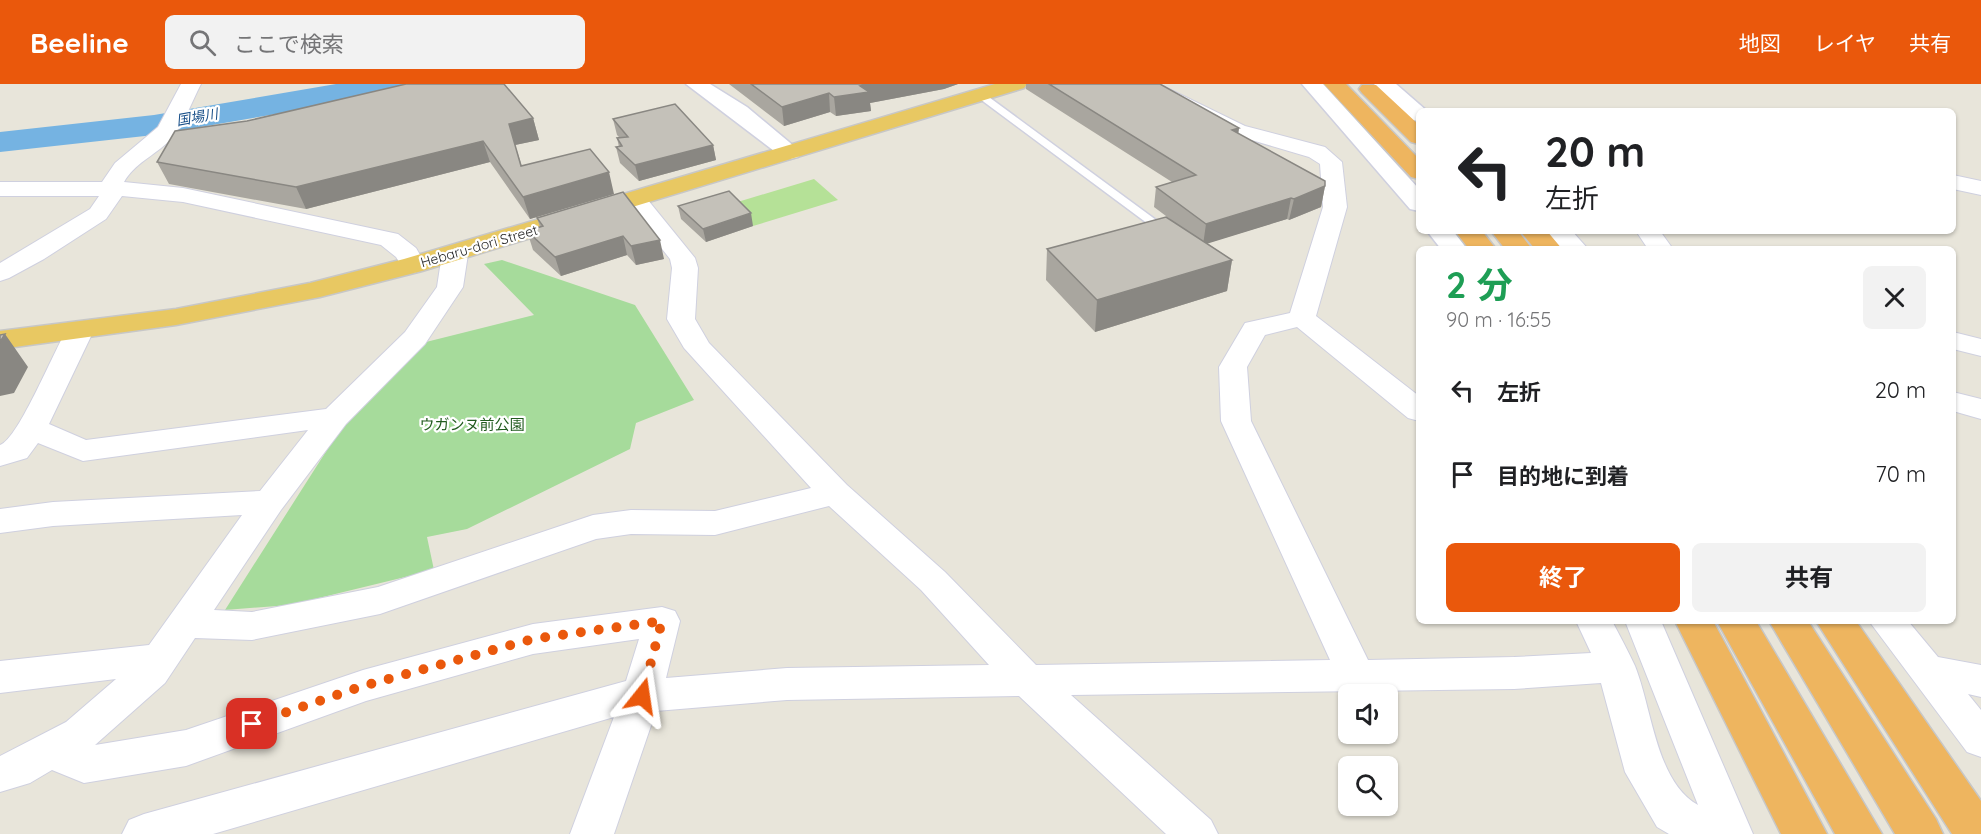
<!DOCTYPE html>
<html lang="ja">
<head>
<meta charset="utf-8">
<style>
	:root { --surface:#fff; --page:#f2f2f2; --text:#202124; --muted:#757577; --accent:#ea580c }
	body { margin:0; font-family:Quicksand,"Noto Sans JP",sans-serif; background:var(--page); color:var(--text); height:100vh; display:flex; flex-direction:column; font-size:22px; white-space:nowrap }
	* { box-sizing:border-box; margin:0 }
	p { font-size:20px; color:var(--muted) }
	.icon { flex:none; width:33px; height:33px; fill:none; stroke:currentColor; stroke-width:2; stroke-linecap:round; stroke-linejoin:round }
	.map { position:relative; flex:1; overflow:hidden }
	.drawer { position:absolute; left:1416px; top:162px; width:540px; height:378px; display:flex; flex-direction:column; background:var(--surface); border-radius:9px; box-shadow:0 2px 4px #0004 }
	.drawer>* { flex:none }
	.banner { position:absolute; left:1416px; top:24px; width:540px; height:126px; border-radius:9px; box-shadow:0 2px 4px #0004; background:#fff; color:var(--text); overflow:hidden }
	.buttons { position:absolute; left:1338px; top:600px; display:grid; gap:12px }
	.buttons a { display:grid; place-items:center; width:60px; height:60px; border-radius:9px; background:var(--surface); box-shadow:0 2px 4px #0004; font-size:30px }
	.pin { position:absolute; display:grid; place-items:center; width:51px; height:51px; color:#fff; margin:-26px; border-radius:12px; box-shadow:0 3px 9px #0006 }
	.me { position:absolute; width:66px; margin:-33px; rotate:15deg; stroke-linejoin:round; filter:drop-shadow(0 0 4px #0008) }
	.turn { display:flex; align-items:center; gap:21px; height:126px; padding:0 30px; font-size:27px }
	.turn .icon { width:78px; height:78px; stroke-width:2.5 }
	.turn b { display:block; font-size:42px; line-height:51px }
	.round { display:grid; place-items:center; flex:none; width:63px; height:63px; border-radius:9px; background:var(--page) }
	.summary { display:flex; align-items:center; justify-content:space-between; height:102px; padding:0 30px }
	h1 { font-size:36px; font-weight:700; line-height:45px; color:#1e9e55 }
	.primary-button { display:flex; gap:12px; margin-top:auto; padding:12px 30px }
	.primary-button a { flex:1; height:69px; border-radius:9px; background:var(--accent); color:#fff; font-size:24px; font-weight:700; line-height:69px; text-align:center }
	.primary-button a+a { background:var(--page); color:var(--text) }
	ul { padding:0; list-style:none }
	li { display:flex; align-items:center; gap:18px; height:84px; padding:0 30px }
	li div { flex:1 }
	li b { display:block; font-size:22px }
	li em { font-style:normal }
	header { display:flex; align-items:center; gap:36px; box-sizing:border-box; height:84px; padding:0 30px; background:var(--accent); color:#fff }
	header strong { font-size:28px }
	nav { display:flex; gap:33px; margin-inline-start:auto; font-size:21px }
	.search { width:420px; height:54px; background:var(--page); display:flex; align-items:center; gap:15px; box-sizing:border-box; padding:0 21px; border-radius:9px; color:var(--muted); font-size:22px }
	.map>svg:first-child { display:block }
</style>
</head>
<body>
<header>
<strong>Beeline</strong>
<div class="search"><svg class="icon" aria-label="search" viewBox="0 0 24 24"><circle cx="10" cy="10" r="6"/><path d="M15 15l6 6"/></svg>ここで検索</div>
<nav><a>地図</a><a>レイヤ</a><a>共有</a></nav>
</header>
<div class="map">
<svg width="1981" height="750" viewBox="0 0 1981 750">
	<rect width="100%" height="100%" fill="#e8e5da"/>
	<!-- green -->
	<path fill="#a6db9b" d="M502,176L635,221L694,316L636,339L630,365L467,445L427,453L434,486L290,521L225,526L348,333L426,258L534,231L484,180Z"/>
	<!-- pitch -->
	<path fill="#b5e197" d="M814,95L838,116L753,142L731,120Z"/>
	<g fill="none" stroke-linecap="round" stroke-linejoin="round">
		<!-- river -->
		<path fill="#75b3e2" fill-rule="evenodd" d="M336,0H409L404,7L393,10L154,51L0,68V48L154,31Z"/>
		<defs>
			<path id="service" d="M976,8H982L1171,147V151H1163L976,12Z"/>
			<path id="minor" d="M181,0H201C191,19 184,41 169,57C155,71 134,80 124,98L183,104L398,150L416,164L426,181L422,186L413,189L404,186L396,173L381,161L183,118L122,112L106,135L44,175L9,194L0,197V179L90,125L99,112H0V98H102L115,79L158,43Z
				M1133,0H1159L1245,42L1325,63L1342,78L1347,123L1316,232L1419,312V337L1408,334L1297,243L1265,251L1247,283L1251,337L1368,576L1514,573L1591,569L1576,537H1612C1620,552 1628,567 1635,582C1652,624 1656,698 1698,721L1625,537H1661L1753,750H1669L1657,743L1625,688L1601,599L1514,605L1071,611L1211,736L1218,750H1166L1019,612L787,616L656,627L614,750H570L614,633L213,750H122L129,736L144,730L626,597L639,555L533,570L366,617L186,682L84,699L52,686L30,699L0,708V672L66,638L116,595L0,609V577L149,561L242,431L53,442L0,449V425L53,418L260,407L308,346L83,377L38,359L27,374L0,382V361C19,355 56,261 70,240L80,238L90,240L94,246L49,340L86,356L326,325L405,248L437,203L442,170L446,165L455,162L464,165L468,170L463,203L425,260L346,340L281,426L214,526L252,528L378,503L593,431L631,426L715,427L811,404L684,264L667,235L672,184L670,175L623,115L627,110L635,108L643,110L695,174L698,184L695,235L709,259L847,401L945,488L1036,581L1330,576L1221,337L1219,283L1245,239L1290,229L1323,123L1320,80L1309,73L1231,50L1136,4ZM829,422L921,506L989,581L787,584L666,594L680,537L675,527L662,523L533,540L363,586L186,646L95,661L165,599L195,554L252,556L380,530L596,455L631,450L715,451Z
				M1953,91L1981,97V111L1953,105Z
				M1546,147H1572L1588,165H1562Z
				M1636,147H1660L1673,165H1648Z
				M1953,248L1981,255V272L1953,265Z
				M1953,308L1981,315V335L1953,327Z
				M1869,537H1908L1938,573L1981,581V613L1968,610L1981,626V673L1967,668Z"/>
			<path id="tertiary" d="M686,0H710L747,23L801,68L798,73L790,75L782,73Z
				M1302,0H1323L1419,105V127L1410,125Z
				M1374,0H1396L1427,27H1419V37L1411,36Z
				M1427,147H1453L1467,165H1441Z"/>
			<path id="trunk" d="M995,0H1027L1024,4L422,187L320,213L176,241L0,265V247L176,225L310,199L404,175Z"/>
			<path id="motorway" d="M1324,0H1346L1419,75V95L1411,93Z
				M1362,1H1376L1419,41V60L1411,58L1362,9L1359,5Z
				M1455,147H1482L1496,165H1469Z
				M1491,147H1518L1532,165H1505Z
				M1520,147H1547L1562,165H1535Z
				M1675,537H1713L1827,750H1781Z
				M1717,537H1756L1882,750H1835Z
				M1769,537H1808L1936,735L1943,750H1895Z
				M1816,537H1856L1981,717V750H1952Z"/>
		</defs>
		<!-- service casing -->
		<use href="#service" stroke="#cfd0df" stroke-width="3"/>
		<!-- minor casing -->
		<use href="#minor" stroke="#cfd0df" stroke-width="2"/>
		<!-- tertiary casing -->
		<use href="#tertiary" stroke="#cfd0df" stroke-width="3"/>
		<!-- trunk casing -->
		<use href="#trunk" stroke="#c7c7c7" stroke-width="3"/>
		<!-- motorway casing -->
		<use href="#motorway" stroke="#c7c7c7" stroke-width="3"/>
		<!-- service -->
		<use href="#service" fill="#fff" fill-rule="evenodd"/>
		<!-- minor -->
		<use href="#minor" fill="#fff" fill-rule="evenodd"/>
		<!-- tertiary -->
		<use href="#tertiary" fill="#fff" fill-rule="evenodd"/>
		<!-- trunk -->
		<use href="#trunk" fill="#e8c862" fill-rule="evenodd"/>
		<!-- motorway -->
		<use href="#motorway" fill="#eeb55f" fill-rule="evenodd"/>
	</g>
	<!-- wall -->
	<path fill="#a9a69f" d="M729,0H958L944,5L870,19L871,27L836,32L830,28L784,42Z
		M1026,0H1160L1239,44L1238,50L1325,102L1321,123L1289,136L1287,135L1207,159L1232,176L1227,207L1095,248L1046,196L1047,165L1170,135L1154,123L1156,103L1172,98L1026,5Z
		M533,34L539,56L515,61L522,82L614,110L530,135L490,78L306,125L169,100L157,78Z
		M613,35L713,61L716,76L639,97L620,79L616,63H619L617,54H620L617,51Z
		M623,108L664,175L636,181L627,171L561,192L533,166L527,147L540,143L537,134Z
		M678,122L753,142L706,158L681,135Z"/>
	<!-- shaded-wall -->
	<path fill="#898782" d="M870,0H958L944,5L870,19L871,27L836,32L834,13L860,2Z
		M829,9L830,28L784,42L782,23Z
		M533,34L539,56L515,61L509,40Z
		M1239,44L1236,64L1232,46Z
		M483,57L490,78L306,125L296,103Z
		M713,61L716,76L639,97L635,81Z
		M609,88L614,110L530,135L523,113Z
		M1325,102L1321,123L1289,136L1294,115Z
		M1291,114L1287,135L1203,161L1206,140Z
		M751,129L753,142L706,158L703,145Z
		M623,152L627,171L561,192L555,173Z
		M660,156L664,175L636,181L631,162Z
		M1232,176L1227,207L1095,248L1097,216Z
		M5,250L28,283L14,309L0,312V258Z"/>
	<!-- building -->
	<path fill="#c4c1b9" stroke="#898782" stroke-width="1.5" d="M406,0H504L533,34L509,40L521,82L590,65L609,88L523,113L483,57L296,103L157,78L175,47L247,37Z
		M751,0H870L860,2L869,8L834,13L829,9L782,23Z
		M1049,0H1160L1239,44L1232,46L1325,97V102L1294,115L1291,114L1206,140L1156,103L1196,91Z
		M675,20L713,61L635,81L616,63L622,62L617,54L628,53L613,35Z
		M729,107L751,129L703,145L678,122Z
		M623,108L660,156L631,162L623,152L555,173L527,147L543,142L537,134Z
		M1166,133L1232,176L1097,216L1047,165Z
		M5,250L0,258V251Z"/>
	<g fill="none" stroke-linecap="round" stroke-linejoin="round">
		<!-- route -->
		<path stroke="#ea580c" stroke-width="10" stroke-dasharray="0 18" d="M252,640L363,602L533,555L662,537L642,612"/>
	</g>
	<g text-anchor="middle" stroke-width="4.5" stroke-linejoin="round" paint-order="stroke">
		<!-- far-water labels -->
		<g font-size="14" font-style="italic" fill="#195089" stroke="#fff">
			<text transform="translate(197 33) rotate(-10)" y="5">国場川</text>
		</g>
		<!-- far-street labels -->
		<g font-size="14" fill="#272727" stroke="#fff">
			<text transform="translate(479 162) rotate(-16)" y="5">Hebaru-dori Street</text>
		</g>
		<!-- park labels -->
		<g font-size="15" fill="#225c1f" stroke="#fff">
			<text x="472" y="346">ウガンヌ前公園</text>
		</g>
	</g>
</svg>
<div class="buttons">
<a><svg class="icon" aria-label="sound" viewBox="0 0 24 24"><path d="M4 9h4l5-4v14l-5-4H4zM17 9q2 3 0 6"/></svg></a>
<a><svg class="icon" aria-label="search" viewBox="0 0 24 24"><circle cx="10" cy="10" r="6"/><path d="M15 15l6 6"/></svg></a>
</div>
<div class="pin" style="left:252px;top:640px;background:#d93025"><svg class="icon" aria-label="arrive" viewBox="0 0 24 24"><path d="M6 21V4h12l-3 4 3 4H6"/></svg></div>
<svg class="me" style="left:642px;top:612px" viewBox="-20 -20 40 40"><path d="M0-17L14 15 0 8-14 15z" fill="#ea580c" stroke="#fff" stroke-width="4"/></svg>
<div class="banner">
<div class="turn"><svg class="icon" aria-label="left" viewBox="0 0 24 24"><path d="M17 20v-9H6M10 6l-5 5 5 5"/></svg><div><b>20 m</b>左折</div></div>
</div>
<section class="drawer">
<div class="summary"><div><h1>2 分</h1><p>90 m · 16:55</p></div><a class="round"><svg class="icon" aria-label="close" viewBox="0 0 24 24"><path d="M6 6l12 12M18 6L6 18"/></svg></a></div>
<ul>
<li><svg class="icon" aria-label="left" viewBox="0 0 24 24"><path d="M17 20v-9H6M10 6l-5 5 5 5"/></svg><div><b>左折</b></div><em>20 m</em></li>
<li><svg class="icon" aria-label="arrive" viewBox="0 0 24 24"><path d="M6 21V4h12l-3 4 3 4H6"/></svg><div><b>目的地に到着</b></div><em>70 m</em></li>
</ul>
<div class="primary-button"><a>終了</a><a>共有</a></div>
</section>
</div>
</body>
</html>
